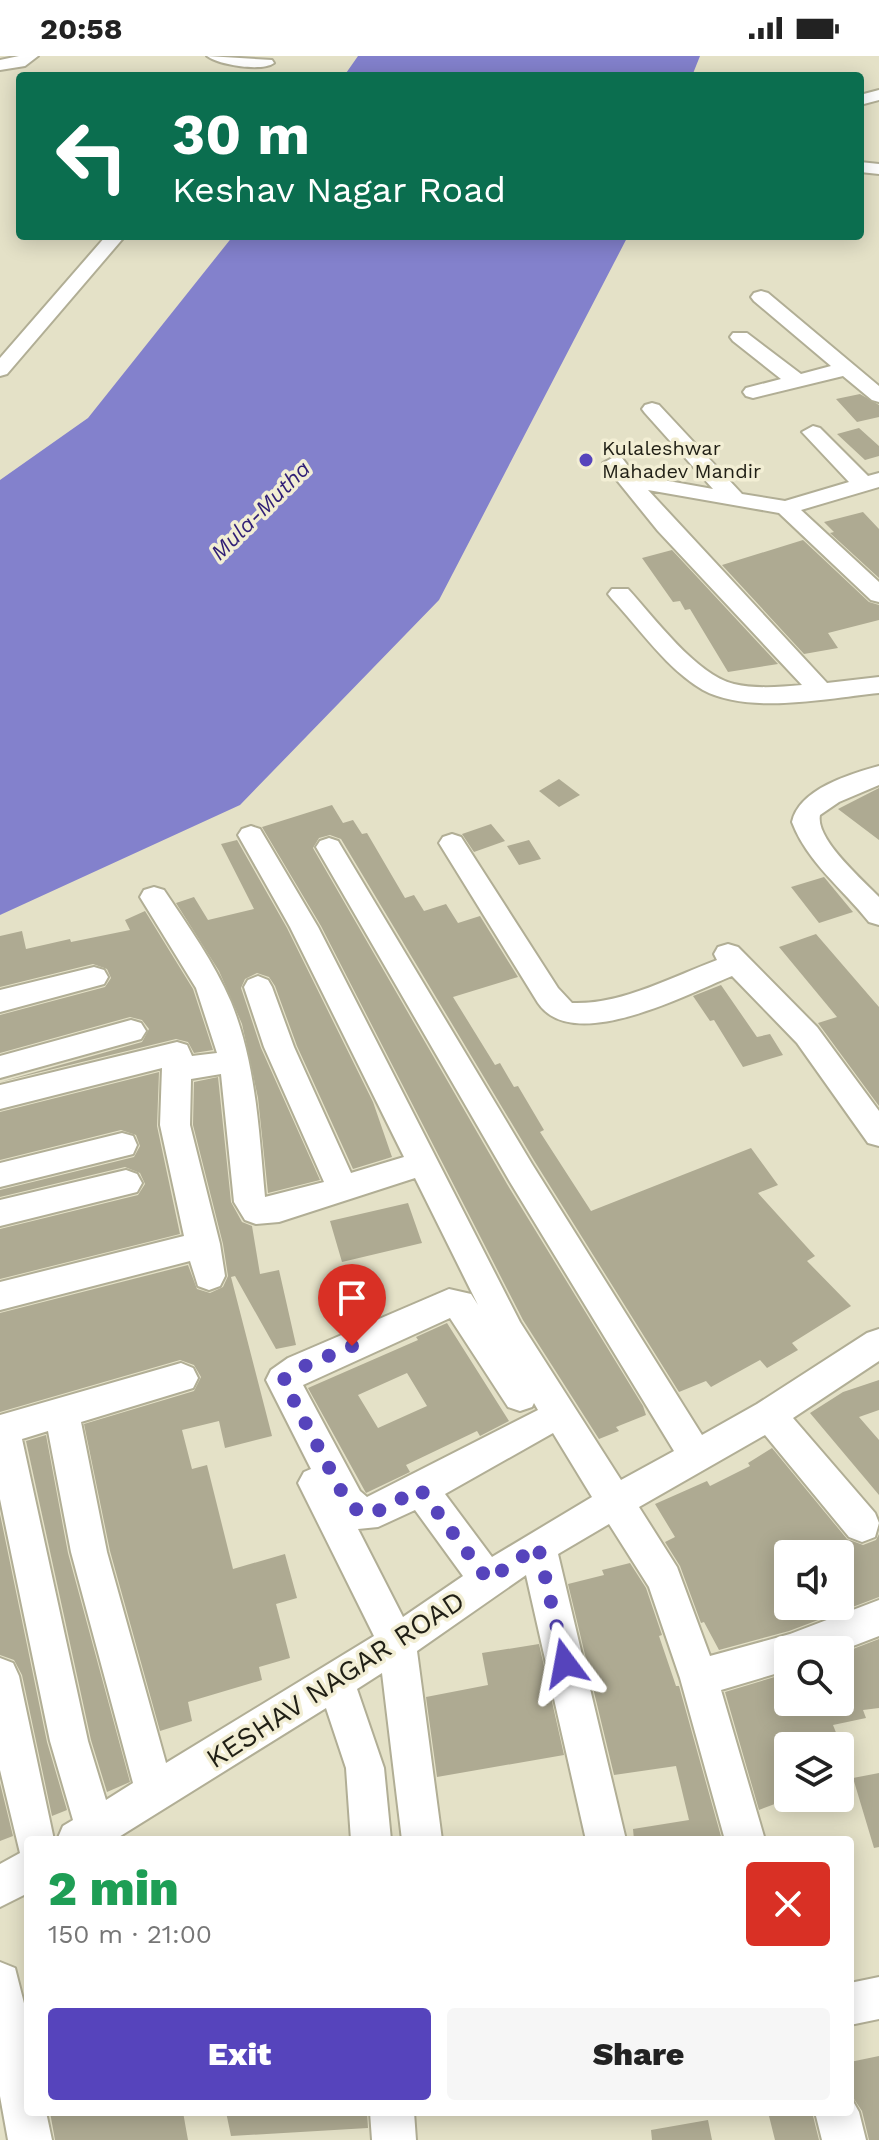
<!DOCTYPE html>
<html lang="en">
<head>
<meta charset="utf-8">
<style>
	:root { --surface:#fff; --page:#f6f6f6; --text:#222; --muted:#767676; --accent:#5644bc }
	body { margin:0; font-family:"Work Sans",sans-serif; background:var(--page); color:var(--text); height:100vh; display:flex; flex-direction:column; font-size:30px; white-space:nowrap }
	* { box-sizing:border-box; margin:0 }
	p { font-size:26px; color:var(--muted) }
	.icon { flex:none; width:44px; height:44px; fill:none; stroke:currentColor; stroke-width:2; stroke-linecap:round; stroke-linejoin:round }
	.map { position:relative; flex:1; overflow:hidden }
	.side { position:absolute; left:24px; top:1780px; width:830px; height:280px; display:flex; flex-direction:column; background:var(--surface); border-radius:8px; box-shadow:0 4px 20px #0003 }
	.side>* { flex:none }
	.top-card { position:absolute; left:16px; top:16px; width:848px; height:168px; border-radius:8px; box-shadow:0 4px 20px #0003; background:#0b6e4f; color:#fff; overflow:hidden }
	.tools { position:absolute; left:774px; top:1484px; display:grid; gap:16px }
	.tools a { display:grid; place-items:center; width:80px; height:80px; border-radius:8px; background:var(--surface); box-shadow:0 4px 20px #0003; font-size:40px }
	.pin { position:absolute; display:grid; place-items:center; width:68px; height:68px; color:#fff; margin:-82px -34px; border-radius:50% 50% 50% 0; rotate:-45deg; box-shadow:0 0 8px #0007 }
	.pin .icon { rotate:45deg }
	.me { position:absolute; width:88px; margin:-44px; rotate:347deg; stroke-linejoin:round; filter:drop-shadow(0 0 6px #0008) }
	.turn { display:flex; align-items:center; gap:28px; height:168px; padding:0 24px; font-size:36px }
	.turn .icon { width:104px; height:104px; stroke-width:2.5 }
	.turn b { display:block; font-size:56px; line-height:68px }
	.round { display:grid; place-items:center; flex:none; width:84px; height:84px; border-radius:8px; background:var(--page) }
	.overview { display:flex; align-items:center; justify-content:space-between; height:136px; padding:0 24px }
	h1 { font-size:48px; font-weight:800; line-height:60px; color:#1e9e55 }
	.action { display:flex; gap:16px; margin-top:auto; padding:16px 24px }
	.action a { flex:1; height:92px; border-radius:8px; background:var(--accent); color:#fff; font-size:32px; font-weight:800; line-height:92px; text-align:center }
	.action a+a { background:var(--page); color:var(--text) }
	.status { display:flex; justify-content:space-between; align-items:center; height:56px; padding:0 40px; background:var(--surface); direction:ltr }
	.status svg { height:22px; fill:currentColor }
	.map>svg:first-child { display:block }
</style>
</head>
<body>
<div class="status"><b>20:58</b><svg viewBox="0 0 49 12"><path d="M0 12V9h3v3zM5 12V6h3v6zM10 12V3h3v9zM15 12V0h3v12zM26 1h20v11H26zM47 4h2v5h-2z"/></svg></div>
<div class="map">
<svg width="879" height="2084" viewBox="0 0 879 2084">
	<rect width="100%" height="100%" fill="#e4e1c7"/>
	<!-- water -->
	<path fill="#8381cc" d="M358,0H700L692,20H344Z
		M233,180H628L439,544L240,749L0,859V424L88,362Z"/>
	<!-- building -->
	<path fill="#aeaa92" fill-rule="evenodd" d="M860,338L879,349V361L857,366L836,343Z
		M859,372L879,390V400L865,404L837,378Z
		M863,456L879,473V522L830,477L834,476L824,466Z
		M803,484L869,546L879,549V564L828,577L838,592L804,598L722,509Z
		M672,494L778,608L728,616L690,553L685,554L680,545L673,546L642,502Z
		M559,723L580,739L559,751L539,735Z
		M879,732V784L838,753Z
		M332,749L343,767L353,764L362,778L367,777L405,842L414,839L424,855L446,848L458,867L480,860L518,921L453,941L495,1009L500,1007L514,1031L518,1030L544,1074L540,1076L591,1155L751,1092L778,1129L758,1137L815,1200L807,1205L851,1250L792,1287L798,1294L767,1312L760,1304L711,1331L706,1325L679,1336L535,1106L341,783L330,779L319,782L313,792L507,1128L643,1350L646,1359L616,1371L619,1375L599,1383L523,1264L321,870L262,771Z
		M491,768L505,785L474,796L462,778Z
		M237,784L287,872L373,1046L392,1101L353,1113L297,990L275,930L269,921L257,917L245,923L241,932L261,992L320,1124L268,1137L258,1042L242,968L219,915L176,847L194,841L208,864L254,853L221,788Z
		M529,784L541,803L519,809L507,790Z
		M824,821L853,856L819,867L791,831Z
		M145,855L193,933L213,994L194,997L188,986L176,983L0,1026L142,986L149,973L142,964L130,961L0,997V959L105,931L111,922L107,913L93,908L0,931V880L22,875L26,893L70,883L71,886L130,874L125,864Z
		M816,878L879,951V1050L818,967L837,961L779,891Z
		M721,929L757,981L770,978L783,999L743,1011L714,964L710,965L693,940Z
		M159,1016L157,1070L180,1178L0,1223V1173L138,1139L145,1128L140,1117L125,1111L0,1141V1134L134,1101L140,1090L136,1079L121,1074L0,1104V1056Z
		M218,1021L231,1146L242,1166L252,1170L260,1218L279,1214L296,1289L276,1293L235,1220L231,1221L272,1380L225,1392L219,1365L182,1374L192,1413L207,1409L233,1513L285,1498L297,1542L276,1548L290,1602L259,1611L262,1624L188,1646L192,1665L160,1675L110,1495L84,1368L194,1335L201,1321L194,1309L180,1304L0,1356V1257L188,1209L197,1233L210,1237L223,1231L228,1220L223,1188L193,1069L194,1026Z
		M408,1147L422,1187L342,1206L330,1165Z
		M447,1267L509,1365L480,1380L477,1375L406,1409L410,1416L366,1437L308,1332L418,1284L416,1281ZM407,1317L427,1350L378,1372L358,1339Z
		M879,1324V1354L859,1361L879,1384V1439L810,1357L843,1336Z
		M46,1379L68,1497L130,1726L107,1736L91,1684L26,1385Z
		M772,1392L847,1483L863,1489L876,1484L879,1478V1541L789,1575L719,1594L704,1566L701,1567L680,1510L665,1486L675,1481L655,1448L707,1425L710,1430L750,1410L748,1407ZM788,1498H840V1550H788Z
		M0,1458L47,1686L67,1754L52,1760L22,1619L14,1604L0,1599Z
		M630,1507L646,1532L662,1579L659,1580L676,1630H679L722,1784H634L633,1773L689,1764L676,1710L614,1719L568,1528L604,1519L602,1514Z
		M879,1583V1652L863,1654L866,1662L833,1669L837,1679L788,1690V1743L759,1754L725,1636L788,1617V1646H840V1598Z
		M539,1588L564,1699L437,1721L426,1641L488,1629L482,1597Z
		M879,1717V1791L874,1792L853,1722Z
		M0,1727L13,1780L0,1785Z
		M879,2000V2084H869L862,2055L850,2037V2006Z
		M50,2056H183L188,2084H55Z
		M226,2056H367L368,2072L231,2080Z
		M768,2056H812L819,2084H775Z
		M708,2064L712,2084H652L651,2074Z"/>
	<g fill="none" stroke-linecap="round" stroke-linejoin="round">
		<defs>
			<path id="minor" d="M19,0H38L25,10L0,14V4Z
				M207,0L272,4L274,7C262,16 219,9 207,0Z
				M879,34V44L860,49V39Z
				M860,106L879,108V118L860,116Z
				M106,180H125L7,318L0,320V302Z
				M761,235L768,237L879,330V346L872,344L843,320L753,342L746,340L743,336L746,332L781,323L733,285L730,281L733,277H747L801,318L831,310L754,245L751,241L754,237Z
				M652,347L659,349L742,438L785,445L849,426L802,376L813,370L820,372L868,420L879,417V431L801,454L879,526V546L871,544L779,457L648,434L827,627L879,621V637C829,642 749,659 703,634C667,613 640,573 612,543L608,538L612,533H628C654,561 696,619 734,628C755,633 780,631 802,629L658,475L603,407L614,401L622,402L635,419L713,433L645,357L642,353L645,349Z
				M879,710V729L839,746L820,759C815,783 863,824 879,841V869L869,866C843,833 807,806 792,766C799,733 850,718 879,710Z
				M251,770L260,773L318,871L520,1266L621,1424L674,1395L510,1126L316,791L320,785L329,782L338,785L532,1108L702,1379L757,1348L867,1277L879,1273V1305L793,1362L875,1457L879,1467L875,1481L862,1486L849,1481L765,1379L639,1451L677,1511L710,1600L790,1578L879,1544V1580L840,1595L788,1594V1614L721,1634L765,1784H725L680,1622L649,1531L609,1468L558,1498L626,1784H586L526,1519L417,1595L442,1784H402L382,1617L357,1633L384,1712L391,1784H351L346,1712L326,1652L114,1784H57L63,1770L73,1764L50,1685L0,1443V1359L181,1307L193,1312L198,1322L193,1332L81,1366L107,1496L166,1707L374,1580L298,1427L304,1416L311,1413L266,1324L271,1314L288,1302L449,1233L471,1238L478,1249L415,1122L279,1166L256,1168L245,1164L234,1146L221,1018L191,1023L190,1069L220,1188L225,1220L220,1230L209,1234L198,1230L190,1205L0,1254V1226L184,1180L160,1069L162,1012L0,1053V1029L177,986L187,989L192,1000L217,997L196,932L140,841L144,834L154,831L164,834C188,870 214,906 231,946C256,1007 259,1076 265,1141L324,1126L264,991L244,931L248,924L258,920L268,924L272,931L294,991L351,1117L404,1101L290,871L238,779L242,773ZM450,1262L508,1351L520,1355L532,1351L534,1347L538,1354L367,1441L360,1435L303,1329ZM48,1375L71,1496L133,1727L106,1744L88,1685L22,1383ZM553,1377L592,1441L492,1501L445,1438ZM415,1454L463,1520L403,1561L358,1473L378,1471Z
				M452,778L461,781L558,932L572,947C621,949 672,921 717,904L714,898L718,891L728,888L738,891L817,971L879,1055V1090L868,1087L797,987L732,920C687,938 573,999 538,947L439,787L443,781Z
				M94,911L104,914L108,921L104,928L0,956V934Z
				M131,964L141,967L146,975L141,983L0,1022V1000Z
				M122,1077L133,1080L137,1089L133,1098L0,1131V1107Z
				M126,1114L137,1118L142,1127L137,1136L0,1170V1144Z
				M0,1602L13,1607L19,1620L54,1784H28V1837L0,1851V1808L20,1797L0,1714Z
				M0,1906L15,1912L28,1963V2056H46L52,2084H8L0,2040Z
				M879,1921V1963L850,1969V1927Z
				M850,2040L859,2056L866,2084H822L815,2056H850Z
				M370,2056H414L416,2084H372Z"/>
		</defs>
		<!-- minor casing -->
		<use href="#minor" stroke="#b1ae95" stroke-width="4"/>
		<!-- minor -->
		<use href="#minor" fill="#fff" fill-rule="evenodd"/>
	</g>
	<g fill="none" stroke-linecap="round" stroke-linejoin="round">
		<!-- route -->
		<path stroke="#5644bc" stroke-width="14" stroke-dasharray="0 25.2" d="M352,1290L300,1312L283,1324L347,1446L362,1458L378,1455L420,1433L488,1524L538,1490L565,1607"/>
	</g>
	<!-- markers -->
	<circle fill="#5644bc" stroke="#f2eed4" stroke-width="3" cx="586" cy="404" r="8"/>
	<g text-anchor="middle" stroke-width="7" stroke-linejoin="round" paint-order="stroke">
		<!-- far-poi labels -->
		<g font-size="20" fill="#201f15" stroke="#f2eed4" text-anchor="start">
			<text x="602" y="399">Kulaleshwar<tspan x="602" dy="23">Mahadev Mandir</tspan></text>
		</g>
		<!-- far-water labels -->
		<g font-size="22" font-style="italic" fill="#2f1e75" stroke="#f2eed4">
			<text transform="translate(260 454) rotate(-45)" y="8">Mula-Mutha</text>
		</g>
		<!-- near-street labels -->
		<g font-size="28" fill="#201f15" stroke="#f2eed4">
			<text transform="translate(335 1623) rotate(-33)" y="10">KESHAV NAGAR ROAD</text>
		</g>
	</g>
</svg>
<div class="tools">
<a><svg class="icon" aria-label="sound" viewBox="0 0 24 24"><path d="M4 9h4l5-4v14l-5-4H4zM17 9q2 3 0 6"/></svg></a>
<a><svg class="icon" aria-label="search" viewBox="0 0 24 24"><circle cx="10" cy="10" r="6"/><path d="M15 15l6 6"/></svg></a>
<a><svg class="icon" aria-label="layers" viewBox="0 0 24 24"><path d="M12 4l9 5-9 5-9-5zM3 14l9 5 9-5"/></svg></a>
</div>
<div class="pin" style="left:352px;top:1290px;background:#d93025"><svg class="icon" aria-label="arrive" viewBox="0 0 24 24"><path d="M6 21V4h12l-3 4 3 4H6"/></svg></div>
<svg class="me" style="left:565px;top:1607px" viewBox="-20 -20 40 40"><path d="M0-17L14 15 0 8-14 15z" fill="#5644bc" stroke="#fff" stroke-width="4"/></svg>
<div class="top-card">
<div class="turn"><svg class="icon" aria-label="left" viewBox="0 0 24 24"><path d="M17 20v-9H6M10 6l-5 5 5 5"/></svg><div><b>30 m</b>Keshav Nagar Road</div></div>
</div>
<section class="side">
<div class="overview"><div><h1>2 min</h1><p>150 m · 21:00</p></div><a class="round" style="background:#d93025;color:#fff"><svg class="icon" aria-label="close" viewBox="0 0 24 24"><path d="M6 6l12 12M18 6L6 18"/></svg></a></div>
<div class="action"><a>Exit</a><a>Share</a></div>
</section>
</div>
</body>
</html>
